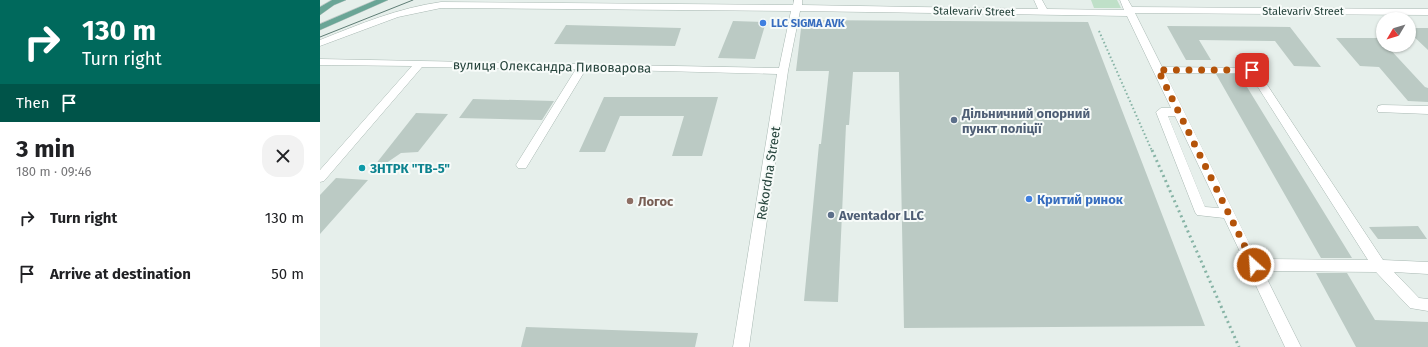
<!DOCTYPE html>
<html lang="en">
<head>
<meta charset="utf-8">
<style>
	:root { --surface:#fff; --page:#f2f2f2; --text:#202124; --muted:#757577 }
	body { margin:0; font-family:"Fira Sans",sans-serif; background:var(--page); color:var(--text); height:100vh; display:flex; flex-direction:column; font-size:15px; white-space:nowrap }
	* { box-sizing:border-box; margin:0 }
	p { font-size:13px; color:var(--muted) }
	.icon { flex:none; width:22px; height:22px; fill:none; stroke:currentColor; stroke-width:2; stroke-linecap:round; stroke-linejoin:round }
	.map { position:relative; flex:1; overflow:hidden }
	.sheet { display:flex; flex-direction:column; background:var(--surface); width:320px }
	.sheet>* { flex:none }
	.guide { background:#00695c; color:#fff; overflow:hidden }
	.needle { width:26px; rotate:232deg }
	.controls { position:absolute; left:1056px; top:12px; display:grid; gap:8px }
	.controls a { display:grid; place-items:center; width:40px; height:40px; border-radius:50%; background:var(--surface); box-shadow:0 1px 3px #0004; font-size:20px }
	.pin { position:absolute; display:grid; place-items:center; width:34px; height:34px; color:#fff; margin:-17px; border-radius:8px; box-shadow:0 2px 6px #0006 }
	.me { position:absolute; width:44px; margin:-22px; rotate:334deg; stroke-linejoin:round; filter:drop-shadow(0 0 3px #0008) }
	.turn { display:flex; align-items:center; gap:14px; height:84px; padding:0 16px; font-size:18px }
	.turn .icon { width:52px; height:52px; stroke-width:2.5 }
	.turn b { display:block; font-size:28px; line-height:34px }
	.then { display:flex; align-items:center; height:38px; padding:0 16px; background:#0003; gap:8px; font-size:15px }
	.round { display:grid; place-items:center; flex:none; width:42px; height:42px; border-radius:16px; background:var(--page) }
	.head { display:flex; align-items:center; justify-content:space-between; height:68px; padding:0 16px }
	h1 { font-size:24px; font-weight:700; line-height:30px }
	ul { padding:0; list-style:none }
	li { display:flex; align-items:center; gap:12px; height:56px; padding:0 16px }
	li div { flex:1 }
	li b { display:block; font-size:15px }
	li em { font-style:normal }
	main { display:flex; flex:1; min-height:0 }
	.map>svg:first-child { display:block }
</style>
</head>
<body>
<main>
<section class="sheet">
<div class="guide">
<div class="turn"><svg class="icon" aria-label="right" viewBox="0 0 24 24"><path d="M7 20v-9h11M14 6l5 5-5 5"/></svg><div><b>130 m</b>Turn right</div></div>
<div class="then">Then<svg class="icon" aria-label="arrive" viewBox="0 0 24 24"><path d="M6 21V4h12l-3 4 3 4H6"/></svg></div>
</div>
<div class="head"><div><h1>3 min</h1><p>180 m · 09:46</p></div><a class="round"><svg class="icon" aria-label="close" viewBox="0 0 24 24"><path d="M6 6l12 12M18 6L6 18"/></svg></a></div>
<ul>
<li><svg class="icon" aria-label="right" viewBox="0 0 24 24"><path d="M7 20v-9h11M14 6l5 5-5 5"/></svg><div><b>Turn right</b></div><em>130 m</em></li>
<li><svg class="icon" aria-label="arrive" viewBox="0 0 24 24"><path d="M6 21V4h12l-3 4 3 4H6"/></svg><div><b>Arrive at destination</b></div><em>50 m</em></li>
</ul>
</section>
<div class="map">
<svg width="1108" height="347" viewBox="0 0 1108 347">
	<rect width="100%" height="100%" fill="#e6efeb"/>
	<!-- green -->
	<path fill="#bfe0c8" d="M771,0H797L801,8H774Z"/>
	<!-- building -->
	<path fill="#bbcac4" d="M482,20L768,22L885,326L584,328L579,72H533L529,125H526L518,302L484,301L499,144H501L509,71H476Z
		M413,21L446,22L435,59L398,58Z
		M246,25L361,28L355,46L234,44Z
		M847,26L970,27L1001,67L974,66L955,41L879,40L891,60H866Z
		M1089,28H1108V50L1089,32Z
		M1016,38H1060L1063,45H1066L1105,87L1108,88V102L1088,101L1059,67L1040,66Z
		M896,74H919L1032,258H1001Z
		M284,97H398L382,156H352L364,116H300L285,152H259Z
		M153,99L234,101L222,120L139,118Z
		M96,113L128,114L98,152L81,153L53,172L51,170Z
		M16,178L48,180L0,234V195Z
		M1098,226L1107,239H1058L1049,227Z
		M996,273H1027L1055,320L1108,322V347H1036Z
		M206,327L378,333L375,347H201Z"/>
	<g fill="none" stroke-linecap="round" stroke-linejoin="round">
		<defs>
			<path id="minor" d="M474,0H482V5L718,9L714,0H722L727,9L804,10L800,0H808L812,7L1108,9V15L815,13L842,67L936,68L1063,260L1108,262V274L1074,272L1099,298L1108,299V311L1090,308L1056,272L943,271L981,347H965L904,218L877,215L875,212L836,112L841,108H851L807,16L480,11L468,71L429,347H413L457,74L266,69L206,168H198L196,165L256,69L102,67L4,181L0,182V170L92,66L0,65V59L459,68L471,11L121,8L78,17L0,46V40C40,24 78,8 121,2L473,5ZM845,73H929L1048,260L937,259ZM848,116H855L899,208L885,207Z
				M1062,105L1108,106V114L1058,112L1057,109L1058,106Z"/>
			<path id="major" d="M12,0H26L14,5L0,15V7Z
				M56,0H68L0,30V24Z"/>
		</defs>
		<!-- minor casing -->
		<use href="#minor" stroke="#a8b8b2" stroke-width="1"/>
		<!-- major casing -->
		<use href="#major" stroke="#c2cac8" stroke-width="1"/>
		<!-- path-far1 -->
		<path stroke="#86b3a5" stroke-width="2" stroke-dasharray="1.5 2.5" stroke-linecap="butt" d="M779,31L832,151"/>
		<!-- path -->
		<path stroke="#86b3a5" stroke-width="3" stroke-dasharray="2 3.5" stroke-linecap="butt" d="M832,150L919,347"/>
		<!-- minor -->
		<use href="#minor" fill="#fff" fill-rule="evenodd"/>
		<!-- major -->
		<use href="#major" fill="#6aa596" fill-rule="evenodd"/>
		<!-- tram -->
		<path stroke="#5f7d75" stroke-width="1" d="M0,37L93,0"/>
	</g>
	<g fill="none" stroke-linecap="round" stroke-linejoin="round">
		<!-- route -->
		<path stroke="#b45309" stroke-width="7" stroke-dasharray="0 12.6" d="M932,70H838L934,265"/>
	</g>
	<!-- markers -->
	<g fill="#3f7fe0" stroke="#f7fbf9" stroke-width="1.5">
		<circle cx="443" cy="23" r="4"/>
		<circle cx="709" cy="199" r="4"/>
	</g>
	<g fill="#5c6f8a" stroke="#f7fbf9" stroke-width="1.5">
		<circle cx="634" cy="120" r="4"/>
		<circle cx="511" cy="215" r="4"/>
	</g>
	<circle fill="#0f9aa8" stroke="#f7fbf9" stroke-width="1.5" cx="42" cy="168" r="4"/>
	<circle fill="#8d6e63" stroke="#f7fbf9" stroke-width="1.5" cx="310" cy="201" r="4"/>
	<g text-anchor="middle" stroke-width="4" stroke-linejoin="round" paint-order="stroke">
		<!-- far-street labels -->
		<g font-size="11" fill="#24423a" stroke="#f7fbf9">
			<text transform="translate(654 11) rotate(1)" y="4">Stalevariv Street</text>
			<text x="983" y="15">Stalevariv Street</text>
		</g>
		<!-- far-shop labels -->
		<g font-size="11" font-weight="bold" fill="#366cbe" stroke="#f7fbf9" text-anchor="start">
			<text x="451" y="27">LLC SIGMA AVK</text>
		</g>
		<!-- street labels -->
		<g font-size="13" fill="#24423a" stroke="#f7fbf9">
			<text transform="translate(232 66) rotate(1)" y="5">вулиця Олександра Пивоварова</text>
			<text transform="translate(448 173) rotate(-81)" y="5">Rekordna Street</text>
		</g>
		<!-- service labels -->
		<g font-size="13" font-weight="bold" fill="#4e5e75" stroke="#f7fbf9" text-anchor="start">
			<text x="642" y="118">Дільничний опорний<tspan x="642" dy="15">пункт поліції</tspan></text>
			<text x="519" y="220">Aventador LLC</text>
		</g>
		<!-- culture labels -->
		<g font-size="13" font-weight="bold" fill="#0d838f" stroke="#f7fbf9" text-anchor="start">
			<text x="50" y="173">ЗНТРК "ТВ-5"</text>
		</g>
		<!-- shop labels -->
		<g font-size="13" font-weight="bold" fill="#366cbe" stroke="#f7fbf9" text-anchor="start">
			<text x="717" y="204">Критий ринок</text>
		</g>
		<!-- education labels -->
		<g font-size="13" font-weight="bold" fill="#785e54" stroke="#f7fbf9" text-anchor="start">
			<text x="318" y="206">Логос</text>
		</g>
	</g>
</svg>
<div class="controls">
<a><svg class="needle" viewBox="-14 -14 28 28"><path d="M0-13l5 13h-10z" fill="#e53935"/><path d="M0 13l5-13h-10z" fill="#757577"/></svg></a>
</div>
<div class="pin" style="left:932px;top:70px;background:#d93025"><svg class="icon" aria-label="arrive" viewBox="0 0 24 24"><path d="M6 21V4h12l-3 4 3 4H6"/></svg></div>
<svg class="me" style="left:934px;top:265px" viewBox="-20 -20 40 40"><circle r="17" fill="#b45309" stroke="#fff" stroke-width="3"/><path d="M0-11L8 9 0 5-8 9z" fill="#fff"/></svg>
</div>
</main>
</body>
</html>
